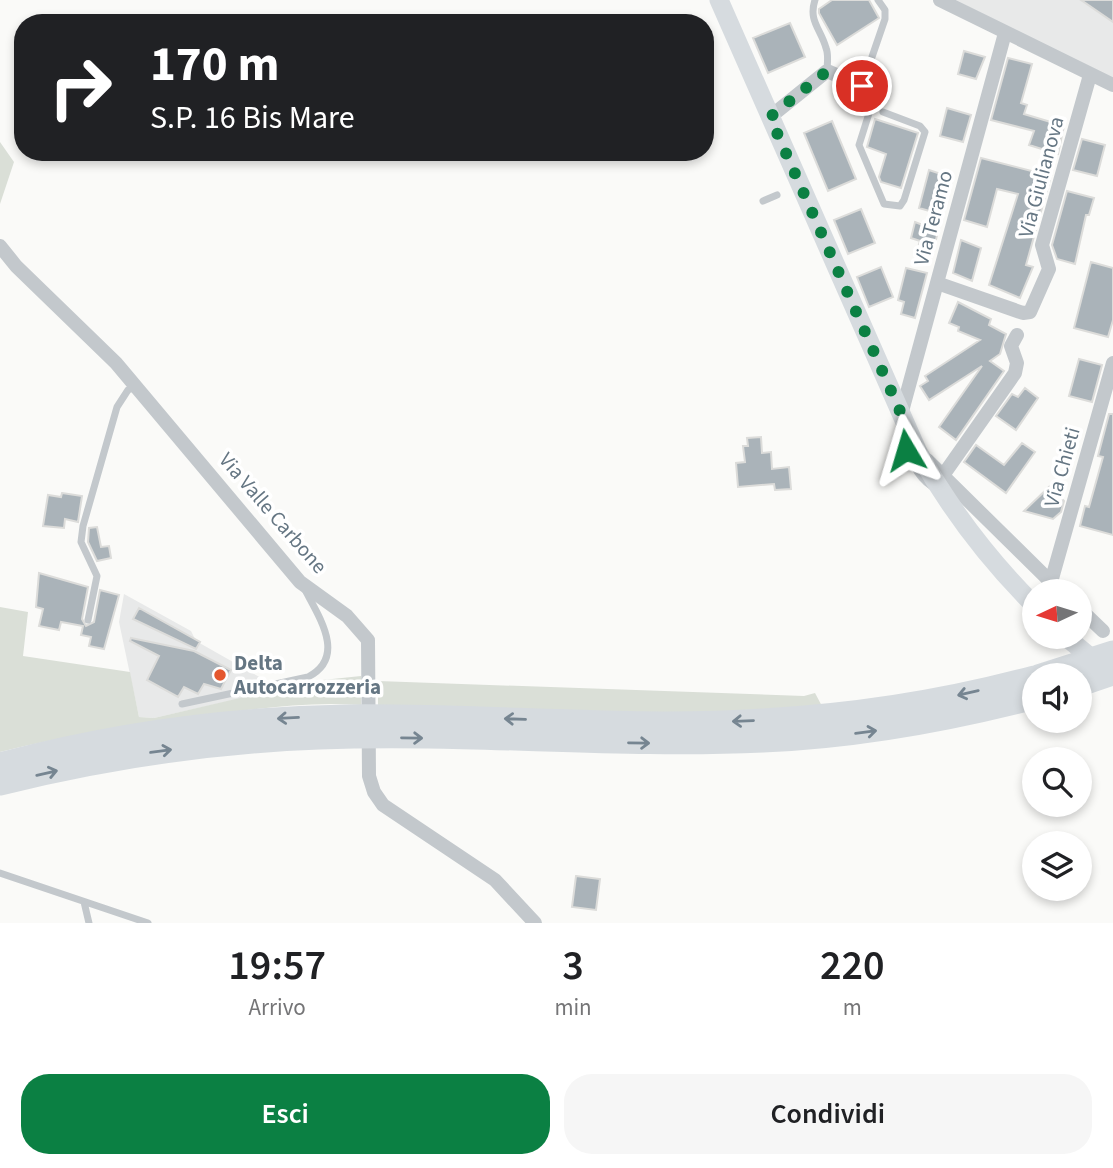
<!DOCTYPE html>
<html lang="it">
<head>
<meta charset="utf-8">
<style>
	:root { --surface:#fff; --page:#f6f6f6; --text:#202124; --muted:#757577; --accent:#0b8043 }
	body { margin:0; font-family:"Source Sans 3",sans-serif; background:var(--page); color:var(--text); height:100vh; display:flex; flex-direction:column; font-size:26px; white-space:nowrap }
	* { box-sizing:border-box; margin:0 }
	p { font-size:23px; color:var(--muted) }
	.icon { flex:none; width:38px; height:38px; fill:none; stroke:currentColor; stroke-width:2; stroke-linecap:round; stroke-linejoin:round }
	.map { position:relative; height:923px; overflow:hidden }
	.panel { display:flex; flex-direction:column; background:var(--surface); flex:1 }
	.panel>* { flex:none }
	.hud { position:absolute; left:14px; top:14px; width:700px; height:147px; border-radius:28px; box-shadow:0 4px 10px #0003; background:#202124; color:#fff; overflow:hidden }
	.needle { width:46px; rotate:266deg }
	.tools { position:absolute; left:1022px; top:579px; display:grid; gap:14px }
	.tools a { display:grid; place-items:center; width:70px; height:70px; border-radius:50%; background:var(--surface); box-shadow:0 4px 10px #0003; font-size:35px }
	.pin { position:absolute; display:grid; place-items:center; width:60px; height:60px; color:#fff; margin:-30px; border:4px solid #fff; border-radius:50%; box-shadow:0 2px 7px #0007 }
	.me { position:absolute; width:77px; margin:-38px; rotate:353deg; stroke-linejoin:round; filter:drop-shadow(0 0 5px #0008) }
	.turn { display:flex; align-items:center; gap:24px; height:147px; padding:0 21px; font-size:32px }
	.turn .icon { width:91px; height:91px; stroke-width:2.5 }
	.turn b { display:block; font-size:49px; line-height:60px }
	.eta { display:flex; justify-content:space-evenly; align-items:center; height:119px; text-align:center }
	.eta b { font-size:42px; font-weight:600; line-height:49px }
	.cta { display:flex; gap:14px; margin-top:auto; padding:14px 21px }
	.cta a { flex:1; height:80px; border-radius:28px; background:var(--accent); color:#fff; font-size:28px; font-weight:600; line-height:80px; text-align:center }
	.cta a+a { background:var(--page); color:var(--text) }
	.map>svg:first-child { display:block }
</style>
</head>
<body>
<div class="map">
<svg width="1113" height="923" viewBox="0 0 1113 923">
	<rect width="100%" height="100%" fill="#fafaf8"/>
	<!-- built -->
	<path fill="#e8e9e9" d="M956,0H1113V80Z
		M124,594L191,631L196,641L263,679L265,693L154,718L139,717L119,622Z"/>
	<!-- green -->
	<path fill="#dadfd7" d="M0,142L14,162L0,204Z
		M0,607L28,612L23,656L130,672L139,717L154,718L313,681L361,676V705C303,701 247,710 190,718C126,727 63,736 0,752Z
		M378,681L804,696L815,693L823,708L664,715L378,705Z"/>
	<!-- building -->
	<path fill="#aab3b9" stroke="#dcdcda" stroke-width="2" d="M832,0H869L879,18L837,45L819,13V9Z
		M1081,0H1113V22Z
		M790,23L805,57L768,73L753,38Z
		M964,51L985,57L976,79L958,74Z
		M1008,58L1032,64L1021,103L1027,105L1024,114L1064,126L1058,154L1029,145L1034,131L991,120Z
		M947,108L971,115L963,142L940,136Z
		M875,119L918,133L901,188L881,182L879,177L886,154L867,147Z
		M832,121L856,179L828,191L804,133Z
		M1082,139L1105,145L1097,176L1073,170Z
		M981,158L1051,176L1026,265L1033,267L1020,298L989,285L1018,194L997,189L987,227L964,220Z
		M929,170L953,178L940,214L919,208Z
		M1067,191L1094,198L1089,215H1086L1075,264L1057,259L1052,245Z
		M861,209L875,243L848,254L834,220Z
		M915,222L938,231L934,248L919,244L920,241L911,238Z
		M961,240L981,248L972,281L953,273Z
		M1091,262L1113,268V320L1108,337L1074,328Z
		M881,267L893,297L869,307L857,277Z
		M906,268L927,273L915,318L901,314L904,302L898,300Z
		M958,302L991,319L989,325L1006,334L1000,354L990,361L1004,371L956,440L939,427L982,366L929,400L920,386L928,381L925,376L980,340L958,331L959,327L949,323Z
		M1079,359L1102,365L1092,402L1069,396Z
		M1025,388L1038,398L1016,430L996,416L1012,394L1018,397Z
		M1109,414H1113V535L1080,526L1085,506L1089,507L1103,457L1098,456Z
		M761,437L762,453L771,452L772,469L789,467L791,489L775,490L774,484L738,487L736,463L745,462L743,446H748L747,438Z
		M1022,443L1035,452L1006,493L964,462L976,445L1004,465Z
		M1050,486L1064,501L1061,512L1053,519L1024,511Z
		M62,493L82,496L78,522L65,519L64,528L43,526L48,495L61,497Z
		M97,527L101,547L109,546L111,558L97,561L88,542L89,528Z
		M39,573L88,587L82,619L86,626L94,622L100,590L119,595L104,649L89,646L91,637L81,635L83,626L61,622L59,630L39,626L43,609L36,607Z
		M139,608L200,642L196,649L133,619Z
		M131,638L194,651L231,670L221,689L204,684L198,694L184,687L178,697L147,680L159,656L130,641Z
		M576,876L600,879L596,910L572,907Z"/>
	<g fill="none" stroke-linecap="round" stroke-linejoin="round">
		<!-- service -->
		<path stroke="#c3c8cc" stroke-width="7" d="M815,0C808,21 821,29 826,48C829,55 827,64 827,71
			M862,86L885,19V10L878,0
			M871,107L859,145L884,204L900,206L904,200L925,132L920,126L883,112
			M763,201L777,195
			M905,440C907,456 917,477 931,486
			M88,620L97,576L81,542L83,526L117,407L128,390L135,387
			M182,704L308,677C347,657 319,617 304,588
			M0,873L148,923
			M84,902L89,923"/>
		<!-- minor -->
		<path stroke="#c3c8cc" stroke-width="14" d="M940,0L1113,85
			M770,117L827,71L862,86L871,107
			M0,246L16,266L116,363L300,582L347,616L368,640L369,776L374,792L383,805L495,880L535,923
			M937,283L1023,313L1030,312L1049,269L1042,245L1090,75
			M901,415L1005,33
			M927,460L1061,592
			M944,474L1015,373L1017,363L1011,346L1017,335
			M1051,582L1113,363
			M1080,609L1103,631"/>
		<!-- secondary -->
		<path stroke="#d6dbdf" stroke-width="19" d="M719,0L918,452C950,509 988,559 1034,605
			M1066,637L1100,665"/>
		<!-- trunk -->
		<path stroke="#d6dbdf" stroke-width="23" d="M1038,676L1113,652
			M1080,685L1113,674
			M0,764C112,734 229,718 345,716C484,714 624,729 763,720C855,715 945,701 1034,677
			M0,784C105,758 210,742 319,738C467,732 615,748 763,741C855,737 945,721 1034,698"/>
	</g>
	<!-- one-way arrows -->
	<defs><path id="oneway-shaft" d="M-6 0H5M1.5-3L5.5 0L1.5 3" fill="none" stroke-width="1.6" stroke-linecap="round" stroke-linejoin="round" transform="scale(1.75)"/></defs>
	<g stroke="#768591">
		<use href="#oneway-shaft" transform="translate(968 693) rotate(167)"/>
		<use href="#oneway-shaft" transform="translate(288 718) rotate(177)"/>
		<use href="#oneway-shaft" transform="translate(515 719) rotate(-178)"/>
		<use href="#oneway-shaft" transform="translate(743 721) rotate(178)"/>
		<use href="#oneway-shaft" transform="translate(866 732) rotate(-7)"/>
		<use href="#oneway-shaft" transform="translate(412 738) rotate(1)"/>
		<use href="#oneway-shaft" transform="translate(639 743) rotate(1)"/>
		<use href="#oneway-shaft" transform="translate(161 751) rotate(-8)"/>
		<use href="#oneway-shaft" transform="translate(47 773) rotate(-13)"/>
	</g>
	<g fill="none" stroke-linecap="round" stroke-linejoin="round">
		<!-- route -->
		<path stroke="#0b8043" stroke-width="12" stroke-dasharray="0 21.6" d="M862,86L827,71L770,117L903,418L906,450"/>
	</g>
	<!-- markers -->
	<circle fill="#e4572e" stroke="#fff" stroke-width="2.5" cx="220" cy="675" r="7"/>
	<g text-anchor="middle" stroke-width="7" stroke-linejoin="round" paint-order="stroke">
		<!-- street labels -->
		<g font-size="21" fill="#657683" stroke="#fff">
			<text transform="translate(1041 177) rotate(-75)" y="7">Via Giulianova</text>
			<text transform="translate(933 218) rotate(-75)" y="7">Via Teramo</text>
			<text transform="translate(1062 467) rotate(-74)" y="7">Via Chieti</text>
			<text transform="translate(273 513) rotate(49)" y="7">Via Valle Carbone</text>
		</g>
		<!-- poi labels -->
		<g font-size="21" font-weight="bold" fill="#657683" stroke="#fff" text-anchor="start">
			<text x="234" y="670">Delta<tspan x="234" dy="24">Autocarrozzeria</tspan></text>
		</g>
	</g>
</svg>
<div class="tools">
<a><svg class="needle" viewBox="-14 -14 28 28"><path d="M0-13l5 13h-10z" fill="#e53935"/><path d="M0 13l5-13h-10z" fill="#757577"/></svg></a>
<a><svg class="icon" aria-label="sound" viewBox="0 0 24 24"><path d="M4 9h4l5-4v14l-5-4H4zM17 9q2 3 0 6"/></svg></a>
<a><svg class="icon" aria-label="search" viewBox="0 0 24 24"><circle cx="10" cy="10" r="6"/><path d="M15 15l6 6"/></svg></a>
<a><svg class="icon" aria-label="layers" viewBox="0 0 24 24"><path d="M12 4l9 5-9 5-9-5zM3 14l9 5 9-5"/></svg></a>
</div>
<div class="pin" style="left:862px;top:86px;background:#d93025"><svg class="icon" aria-label="arrive" viewBox="0 0 24 24"><path d="M6 21V4h12l-3 4 3 4H6"/></svg></div>
<svg class="me" style="left:906px;top:450px" viewBox="-20 -20 40 40"><path d="M0-17L14 15 0 8-14 15z" fill="#0b8043" stroke="#fff" stroke-width="4"/></svg>
<div class="hud">
<div class="turn"><svg class="icon" aria-label="right" viewBox="0 0 24 24"><path d="M7 20v-9h11M14 6l5 5-5 5"/></svg><div><b>170 m</b>S.P. 16 Bis Mare</div></div>
</div>
</div>
<section class="panel">
<div class="eta">
<div><b>19:57</b><p>Arrivo</p></div>
<div><b>3</b><p>min</p></div>
<div><b>220</b><p>m</p></div>
</div>
<div class="cta"><a>Esci</a><a>Condividi</a></div>
</section>
</body>
</html>
